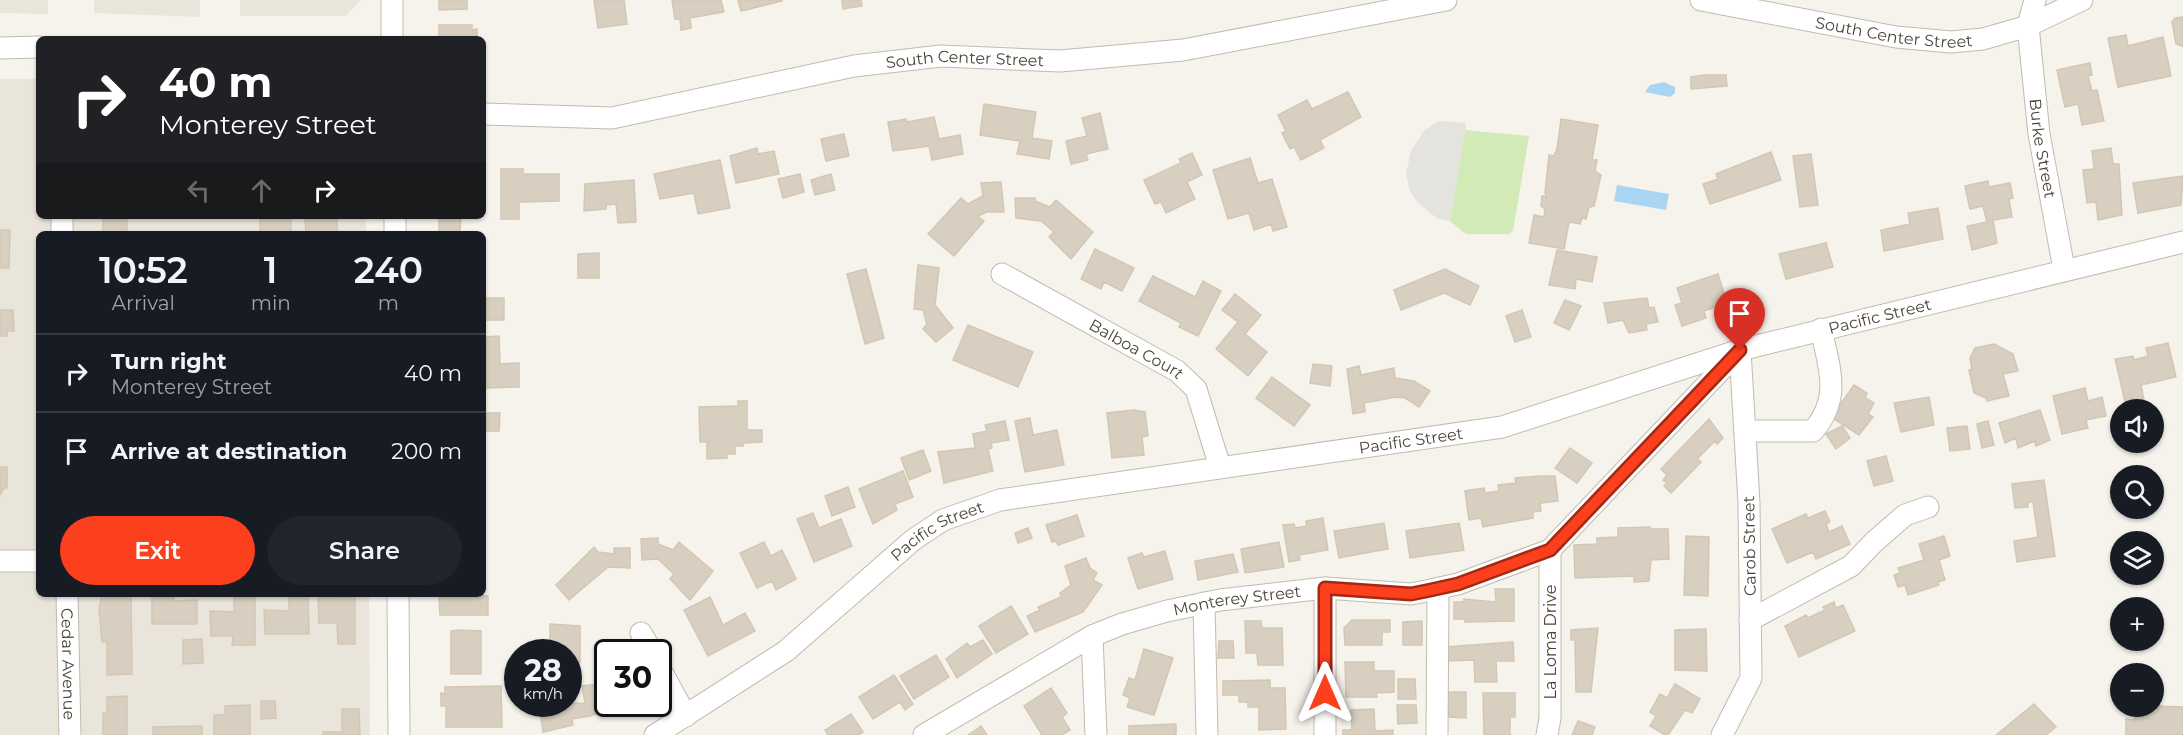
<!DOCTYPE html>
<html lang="en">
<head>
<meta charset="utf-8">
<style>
	:root { --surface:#171b24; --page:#20242c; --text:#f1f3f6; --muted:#9ea1a6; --line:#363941; --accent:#fc3f1d }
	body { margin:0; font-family:Montserrat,sans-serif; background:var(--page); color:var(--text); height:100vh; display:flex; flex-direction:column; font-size:22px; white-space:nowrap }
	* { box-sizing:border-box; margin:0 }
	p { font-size:20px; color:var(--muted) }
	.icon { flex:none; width:33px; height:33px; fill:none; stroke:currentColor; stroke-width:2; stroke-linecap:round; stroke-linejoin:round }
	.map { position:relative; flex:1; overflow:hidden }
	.side { position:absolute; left:36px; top:231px; width:450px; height:366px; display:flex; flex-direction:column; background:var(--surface); border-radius:9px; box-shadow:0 2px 4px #0004 }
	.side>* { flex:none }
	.top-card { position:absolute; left:36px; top:36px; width:450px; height:183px; border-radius:9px; box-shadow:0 2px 4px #0004; background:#202124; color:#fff; overflow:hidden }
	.controls { position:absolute; left:2110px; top:399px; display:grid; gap:12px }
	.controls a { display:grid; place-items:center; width:54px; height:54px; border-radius:50%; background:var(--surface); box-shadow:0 2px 4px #0004; font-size:30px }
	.speed { position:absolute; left:504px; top:639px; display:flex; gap:12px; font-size:30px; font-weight:700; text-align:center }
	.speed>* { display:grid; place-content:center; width:78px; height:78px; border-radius:50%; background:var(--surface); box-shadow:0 2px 4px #0004; line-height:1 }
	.speed small { font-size:15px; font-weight:400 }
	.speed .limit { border:3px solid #111; border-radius:9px; background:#fff; color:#111 }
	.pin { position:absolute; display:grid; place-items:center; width:51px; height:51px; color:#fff; margin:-62px -26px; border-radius:50% 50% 50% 0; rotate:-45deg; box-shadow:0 0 6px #0007 }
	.pin .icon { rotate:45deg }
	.me { position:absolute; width:66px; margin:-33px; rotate:0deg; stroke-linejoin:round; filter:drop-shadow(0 0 4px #0008) }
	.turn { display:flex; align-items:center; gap:21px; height:126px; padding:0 24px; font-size:27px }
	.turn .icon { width:78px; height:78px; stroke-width:2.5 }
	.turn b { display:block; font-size:42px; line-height:51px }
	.lanes { display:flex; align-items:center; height:57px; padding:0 24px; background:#0003; justify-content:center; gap:30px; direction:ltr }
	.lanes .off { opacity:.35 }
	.eta { display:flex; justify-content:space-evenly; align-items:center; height:102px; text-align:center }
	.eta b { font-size:36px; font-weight:600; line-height:42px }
	.button { display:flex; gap:12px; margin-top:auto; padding:12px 24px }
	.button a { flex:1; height:69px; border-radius:36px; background:var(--accent); color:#fff; font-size:24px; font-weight:600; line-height:69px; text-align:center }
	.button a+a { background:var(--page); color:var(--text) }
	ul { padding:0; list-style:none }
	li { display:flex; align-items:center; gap:18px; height:78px; padding:0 24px; border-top:2px solid var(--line) }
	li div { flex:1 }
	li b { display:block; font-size:22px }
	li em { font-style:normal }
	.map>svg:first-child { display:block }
</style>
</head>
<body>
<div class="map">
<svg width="2183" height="735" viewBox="0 0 2183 735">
	<rect width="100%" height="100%" fill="#f6f3ec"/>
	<!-- residential -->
	<path fill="#eae5da" d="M0,0H48V14L0,13Z
		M94,0H200V17L94,13Z
		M240,0H361L346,16H240Z
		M0,79H39V216H366V234H39V594H369L370,735H0Z"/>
	<!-- green -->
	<path fill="#d2eab5" d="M1465,130L1529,136L1513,231L1509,234H1466L1450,221Z"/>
	<!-- parking -->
	<path fill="#e5e3e0" d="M1445,121L1465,123L1466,126L1450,221L1438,219L1418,203L1409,189L1406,173L1411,151L1424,131L1437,122Z"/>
	<!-- water -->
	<path fill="#a9d4f2" d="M1664,82L1675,87V93L1670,97L1645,92L1650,85Z
		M1617,185L1669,194L1666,210L1614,201Z"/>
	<!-- building -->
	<path fill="#d8cfc1" stroke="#d3c7b4" stroke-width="1.5" d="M439,0H467V9L439,10Z
		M594,0H624L627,24L598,28Z
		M672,0H721L724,12L690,18L691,28L681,30L680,19H675Z
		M738,0H782V1L741,11Z
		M842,0H861L862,6L843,9Z
		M2183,17V46H2181L2176,44L2172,22L2175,18Z
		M439,25H472V30L477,29V39H439Z
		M2126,35L2128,46L2163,37L2171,76L2118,87L2108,38Z
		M2090,63L2092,75L2088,76L2092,91L2097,90L2104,121L2082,125L2078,104L2065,107L2057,70Z
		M1705,75H1726L1727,86L1691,89V77Z
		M1348,92L1361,117L1320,140L1324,148L1301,160L1294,147L1290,149L1282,133L1286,131L1278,115L1307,100L1312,109Z
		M984,104L1036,112L1032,138L1052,141L1049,159L1017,154L1020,141L980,135Z
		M1100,113L1108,149L1086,154L1088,160L1071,164L1066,141L1087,136L1082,118Z
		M934,117L939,139L960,135L963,154L932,160L929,146L893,151L888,122L906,119L907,122Z
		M1561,119L1598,125L1592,160H1597L1595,171L1601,175L1594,206L1589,207L1586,219L1582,218L1580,224L1569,222L1564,249L1529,243L1534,215L1544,217L1545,209L1541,206L1542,196L1547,197L1545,193L1549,155L1554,156L1557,149Z
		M844,134L849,156L826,161L821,139Z
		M757,148L758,154L774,151L779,174L736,183L730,156Z
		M2111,148L2113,164H2119L2122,215L2098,220L2096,202L2087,203L2083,170L2094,169L2092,151Z
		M1771,152L1781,180L1710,204L1703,184L1718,179L1716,174Z
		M1192,153L1202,175L1187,182L1195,199L1166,213L1161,202L1155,204L1144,180L1181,163L1179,159Z
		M1811,154L1818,205L1800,207L1793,156Z
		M1250,158L1258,183L1272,179L1287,227L1273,231L1271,224L1254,230L1249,213L1228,219L1213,170Z
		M720,160L730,208L698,214L694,193L660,199L654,174Z
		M501,169H523V174H559V201L519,202V219H501Z
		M800,174L804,192L783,198L778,179Z
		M831,174L835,190L815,195L811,180Z
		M2183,176L2181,205L2138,213L2133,183Z
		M634,180L636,222L618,223L616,204L606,205V209L584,211L585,184Z
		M1988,181L1989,187L2010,183L2013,198L2009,199L2012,217L1993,220L1997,243L1972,250L1967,226L1987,222L1983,206L1970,209L1965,186Z
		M1001,182L1004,212H987L978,216L984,221L954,256L928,234L961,198L968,204L983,196L981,183Z
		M1015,198H1035V201L1050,207L1056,200L1093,232L1071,259L1049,237L1054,232L1041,221L1016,218Z
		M1938,208L1943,239L1884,251L1881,230L1910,224L1908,213Z
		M103,216H127V234H103Z
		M260,216H291V234H260Z
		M305,216H337V234H306Z
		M439,216H461L460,232L439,233Z
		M0,230H10L9,268H0Z
		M1826,243L1833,267L1786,279L1779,254Z
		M1095,249L1134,268L1122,291L1104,282L1101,289L1081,279Z
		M1557,250L1597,257L1592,282L1576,279L1575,289L1549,285Z
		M599,253V278H578V254Z
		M918,265L939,268L935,305L953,328L936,342L923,329L927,324L923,310L914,309Z
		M866,269L884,338L865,344L847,274Z
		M1445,269L1479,286L1470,305L1444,293L1401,310L1394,290Z
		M1718,274L1727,303L1704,311L1706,318L1682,326L1675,305L1682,303L1677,288Z
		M1153,276L1195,297L1203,281L1221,291L1198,336L1179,327L1181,323L1139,301Z
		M1235,294L1261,315L1245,334L1267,352L1248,376L1216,349L1238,322L1222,310Z
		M483,298H504V320H483Z
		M1647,298L1649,308L1654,307L1658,322L1646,324L1647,330L1629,333L1623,320L1608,323L1604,303Z
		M1565,300L1581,306L1569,330L1554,323Z
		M0,310H13L14,331H7V336H0Z
		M1522,310L1531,337L1515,342L1506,316Z
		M968,325L1033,352L1018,387L953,360Z
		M499,336L500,364L519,363V387L483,388V337Z
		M2168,343L2176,377L2141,385L2146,410H2127L2115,359L2133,356L2134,360L2148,356L2146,348Z
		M1994,344L2013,354L2018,371L2003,374L2009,396L1987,401L1986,398L1974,393L1969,370L1972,369L1970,358L1975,348Z
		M1313,364L1332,366L1330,386L1310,383Z
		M1359,366L1361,375L1394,368L1395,378L1414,381L1430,391L1419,407L1405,398L1396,397L1364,403L1365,412L1353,414L1347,369Z
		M1272,377L1310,405L1294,426L1256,398Z
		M1854,385L1867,393L1865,398L1874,403L1868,414L1873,417L1859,435L1831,417Z
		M2085,388L2088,401L2102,397L2106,416L2086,420L2088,428L2062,434L2053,396Z
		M1929,397L1934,425L1901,432L1894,403Z
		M738,401H747V430H762V442L743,443V446H735V454H727V458L707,459V442H700L699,407L738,406Z
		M1134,410L1145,412L1148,436L1142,437L1144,455L1112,458L1107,413Z
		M2040,410L2050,440L2036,446L2035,441L2018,448L2016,438L2005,443L1999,423Z
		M483,413H500L499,431H483Z
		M1030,418L1033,435L1057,430L1064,465L1025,472L1015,421Z
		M1709,419L1723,438L1717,444L1715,441L1697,459L1701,462L1671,493L1664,486L1667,483L1663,480L1667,475L1661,469Z
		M1005,421L1009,440L991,443L992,448L988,449L993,471L944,483L938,452L975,448L973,434L987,431L985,425Z
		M1988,421L1994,445L1982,448L1977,424Z
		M1842,426L1850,438L1836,449L1826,434Z
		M1967,426L1970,449L1950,451L1947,428Z
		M1570,448L1592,463L1577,483L1555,468Z
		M923,450L931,471L909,480L901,458Z
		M1886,456L1893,481L1874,486L1867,461Z
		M0,467H7V488H4L0,495Z
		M903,471L913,497L895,504L897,510L873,524L859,489Z
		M1540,476H1555L1558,501L1540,503L1541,511L1533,512V518L1483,527L1481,518L1469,520L1465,491L1484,488L1485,493L1499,491L1498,485L1516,483L1515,478Z
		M2044,480L2055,556L2017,562L2014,541L2038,537L2033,502H2028V507L2015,508L2012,484Z
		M848,487L855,507L832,516L825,496Z
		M1825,511L1830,522L1826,524L1829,532L1842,526L1850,544L1816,559L1813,552L1787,563L1772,529L1806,514L1808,518Z
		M813,513L819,528L841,519L852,546L814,562L797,519Z
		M1077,515L1084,536L1058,545L1056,541L1052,542L1046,525Z
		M1323,518L1328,550L1299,555L1300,560L1289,562L1283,525L1294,524L1295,528L1307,526L1306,521Z
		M1384,523L1388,549L1339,558L1334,531Z
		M1459,523L1464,550L1410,558L1406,531Z
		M1650,527V529H1668L1669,559L1651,560L1649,581L1634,582V576L1575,578L1574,545L1597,544V538L1618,537V528Z
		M1028,528L1032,538L1018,543L1015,533Z
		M1686,536L1709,537L1708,596L1684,595Z
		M1944,536L1950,556L1939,560L1945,580L1938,582L1939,585L1908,595L1905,585L1898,587L1894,575L1900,573L1898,568L1924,560L1919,544Z
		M658,538V544L673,550L679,542L713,571L690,600L670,579L674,574L658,559L642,560L641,539Z
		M764,542L771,556L782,550L796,579L776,590L772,581L757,588L740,553Z
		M1279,542L1284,567L1245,573L1241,549Z
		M594,547L598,552L614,554V548H630V568L608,567L569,600L556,585Z
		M1165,551L1173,579L1138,589L1128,558L1142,553L1144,557Z
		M1233,554L1238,572L1198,580L1195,561Z
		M1086,558L1090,568L1097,573L1093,580L1102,585L1083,612L1035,632L1027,616L1040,610L1038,607L1061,597L1060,593L1071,585L1065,566Z
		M1495,589H1514V621L1465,622V619H1454V602H1464V599L1496,602Z
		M174,594V601L197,600V624H152V595Z
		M289,594H308L309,634H265L264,610L289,611Z
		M439,594L488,596V615H440Z
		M234,595H255V645H232L233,636H211L210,611L234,612Z
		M102,596H131L132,674L107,675V642H102L99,608Z
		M318,596L355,597V644H338L337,623H319Z
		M710,597L723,625L745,613L755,631L708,656L684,610Z
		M1834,602L1836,608L1843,605L1855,631L1799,657L1785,626L1806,615L1808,618L1825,610L1823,607Z
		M1011,606L1028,634L996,653L979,626Z
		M1352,620H1390V632H1382V645H1345L1344,628Z
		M1245,621H1261L1262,628H1282L1283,665H1258L1257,653H1246Z
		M1422,621V645H1403V622Z
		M550,624L580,626V662H568V652H550Z
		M1598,628L1591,692H1576L1575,640H1571V630Z
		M1706,629L1707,671L1675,670V630Z
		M460,630L481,631V674H451V631Z
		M202,639L203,663L183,664V640Z
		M983,640L992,654L957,678L946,659L967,643L970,647Z
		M1219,641H1233L1234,658H1218Z
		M1513,642L1514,661H1496L1497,682H1475L1474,660L1445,661V647Z
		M1144,649L1173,658L1154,715L1127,707L1130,698L1123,695L1129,678L1135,680Z
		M936,655L949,677L914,699L900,676Z
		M1345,662H1374V671H1394V692L1376,693L1377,697H1346Z
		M894,675L913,704L905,710L900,702L873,719L859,697Z
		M1398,679H1415L1416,699H1398Z
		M1270,680V688H1285L1286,729L1259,730V707H1248V702H1239V695H1223V681Z
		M608,683V704L616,705L590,716L572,719L573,725L543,732L539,704L585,703L582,686Z
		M1675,684L1700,699L1692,713L1685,710L1668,735H1665L1650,726L1656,716L1650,712L1660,694L1667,698Z
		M501,686L502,727H446V706H441V693L445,694V687Z
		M1051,688L1067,713L1062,717L1070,730L1062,735H1042L1024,706Z
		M1448,692H1466V718L1449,717Z
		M1483,693H1515V717H1510V735H1484Z
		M127,696V735H103V713H107V697Z
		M261,701H275L276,718L261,719Z
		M2034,704L2056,727L2046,735H1996Z
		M250,705V735H214V715H225V706Z
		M1397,705H1416L1417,723L1398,724Z
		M2157,706L2183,707V735H2126V719L2135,720V712H2157Z
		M342,709H359L360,735H323V732H342Z
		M1374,709L1375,731L1393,730V735H1343V730H1352L1351,710Z
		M851,714L863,732L858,735H828L825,730Z
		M1578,721L1595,727L1592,735H1572Z
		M1176,724V735H1129V726Z
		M202,726V735H153V727Z
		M981,726L987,735H968L974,731Z"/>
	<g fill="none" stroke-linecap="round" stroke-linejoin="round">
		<defs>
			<g id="minor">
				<path d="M392,0V39"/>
				<path id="s1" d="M1701,0L1896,37L1951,42L1983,39L2028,26L2082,0"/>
				<path id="s2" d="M2035,0L2028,26L2039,134L2064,269"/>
				<path d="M0,48L39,47"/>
				<path id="s3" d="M483,114L612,118L854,66L941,56L1060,61L1183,50L1446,0"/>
				<path d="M62,216V234"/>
				<path d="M395,216V234"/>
				<path id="s4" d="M1002,274L1177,371L1196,389L1220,467"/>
				<path d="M1745,431H1813C1842,398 1829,367 1821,329"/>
				<path d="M0,561H39"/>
				<path d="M1325,588V735"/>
				<path id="s5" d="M67,594L70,735"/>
				<path d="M398,594L399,735"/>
				<path d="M1204,603L1207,735"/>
				<path d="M1750,620L1851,566L1874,542L1905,515L1928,507"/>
				<path d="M641,633L652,652"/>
				<path d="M1092,636L1096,735"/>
				<path d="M658,665L686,716"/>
				<path id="s6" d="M655,735L786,651L913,540L943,520L1000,500L1502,427L1740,350L2183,242"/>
				<path id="s7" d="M924,735L1092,636L1122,624L1167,611L1220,600L1325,588L1411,594L1426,591L1458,584L1550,550L1737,353"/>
				<path d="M1437,735L1438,589"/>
				<path d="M1547,735L1550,718V550"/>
				<path d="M1722,735L1751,678L1749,503L1740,350"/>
			</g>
		</defs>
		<!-- minor casing -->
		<use href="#minor" stroke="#c2bbae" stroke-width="23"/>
		<!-- minor -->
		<use href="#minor" stroke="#fff" stroke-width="21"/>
	</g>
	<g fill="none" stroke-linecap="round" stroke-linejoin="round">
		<defs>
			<path id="route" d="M1325,693V588L1411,594L1426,591L1458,584L1550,550L1740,350"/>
		</defs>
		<!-- route casing -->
		<use href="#route" stroke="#a42913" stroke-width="15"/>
		<!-- route -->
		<use href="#route" stroke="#fc3f1d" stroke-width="10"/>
	</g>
	<g text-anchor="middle" stroke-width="4.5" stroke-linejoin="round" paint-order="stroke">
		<!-- street labels -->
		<g font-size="16" fill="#4b4439" stroke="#fff">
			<text dy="6" stroke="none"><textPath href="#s1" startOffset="196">South Center Street</textPath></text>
			<text dy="6" stroke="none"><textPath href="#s3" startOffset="488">South Center Street</textPath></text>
			<text dy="6" stroke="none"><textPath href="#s2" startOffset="150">Burke Street</textPath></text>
			<text dy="6" stroke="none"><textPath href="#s6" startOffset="1322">Pacific Street</textPath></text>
			<text dy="6" stroke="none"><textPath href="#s4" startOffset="154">Balboa Court</textPath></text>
			<text dy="6" stroke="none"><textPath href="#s6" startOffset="836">Pacific Street</textPath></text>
			<text dy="6" stroke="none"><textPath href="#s6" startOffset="350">Pacific Street</textPath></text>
			<text transform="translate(1749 546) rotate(-91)" y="6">Carob Street</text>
			<text dy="6" stroke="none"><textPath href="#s7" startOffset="345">Monterey Street</textPath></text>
			<text transform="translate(1550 642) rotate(-90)" y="6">La Loma Drive</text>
			<text dy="6" stroke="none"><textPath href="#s5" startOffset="70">Cedar Avenue</textPath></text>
		</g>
	</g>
</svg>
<div class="controls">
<a><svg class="icon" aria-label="sound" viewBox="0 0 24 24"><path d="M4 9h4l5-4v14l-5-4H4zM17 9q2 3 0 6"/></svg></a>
<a><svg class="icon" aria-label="search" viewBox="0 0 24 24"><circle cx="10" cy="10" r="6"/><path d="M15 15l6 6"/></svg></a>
<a><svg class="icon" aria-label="layers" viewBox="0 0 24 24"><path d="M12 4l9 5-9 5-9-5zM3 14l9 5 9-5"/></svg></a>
<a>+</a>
<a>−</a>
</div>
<div class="speed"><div>28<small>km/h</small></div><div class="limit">30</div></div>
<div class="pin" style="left:1740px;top:350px;background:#d93025"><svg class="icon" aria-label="arrive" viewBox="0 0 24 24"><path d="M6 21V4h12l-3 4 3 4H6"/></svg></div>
<svg class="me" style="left:1325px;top:693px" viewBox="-20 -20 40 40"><path d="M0-17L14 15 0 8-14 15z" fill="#fc3f1d" stroke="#fff" stroke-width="4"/></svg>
<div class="top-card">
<div class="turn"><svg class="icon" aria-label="right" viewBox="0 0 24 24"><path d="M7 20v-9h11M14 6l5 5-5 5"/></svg><div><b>40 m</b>Monterey Street</div></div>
<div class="lanes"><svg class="icon off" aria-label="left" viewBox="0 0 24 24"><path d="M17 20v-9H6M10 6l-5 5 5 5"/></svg><svg class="icon off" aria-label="ahead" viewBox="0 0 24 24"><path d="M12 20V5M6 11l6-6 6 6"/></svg><svg class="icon" aria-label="right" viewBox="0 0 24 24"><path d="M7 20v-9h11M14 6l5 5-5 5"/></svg></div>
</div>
<section class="side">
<div class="eta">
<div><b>10:52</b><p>Arrival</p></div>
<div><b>1</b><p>min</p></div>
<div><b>240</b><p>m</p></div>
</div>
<ul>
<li><svg class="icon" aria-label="right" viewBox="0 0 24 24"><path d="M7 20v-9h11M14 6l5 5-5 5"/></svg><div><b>Turn right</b><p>Monterey Street</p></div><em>40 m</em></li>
<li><svg class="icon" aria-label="arrive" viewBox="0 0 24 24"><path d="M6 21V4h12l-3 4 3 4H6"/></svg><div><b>Arrive at destination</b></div><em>200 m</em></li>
</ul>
<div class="button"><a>Exit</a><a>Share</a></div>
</section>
</div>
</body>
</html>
